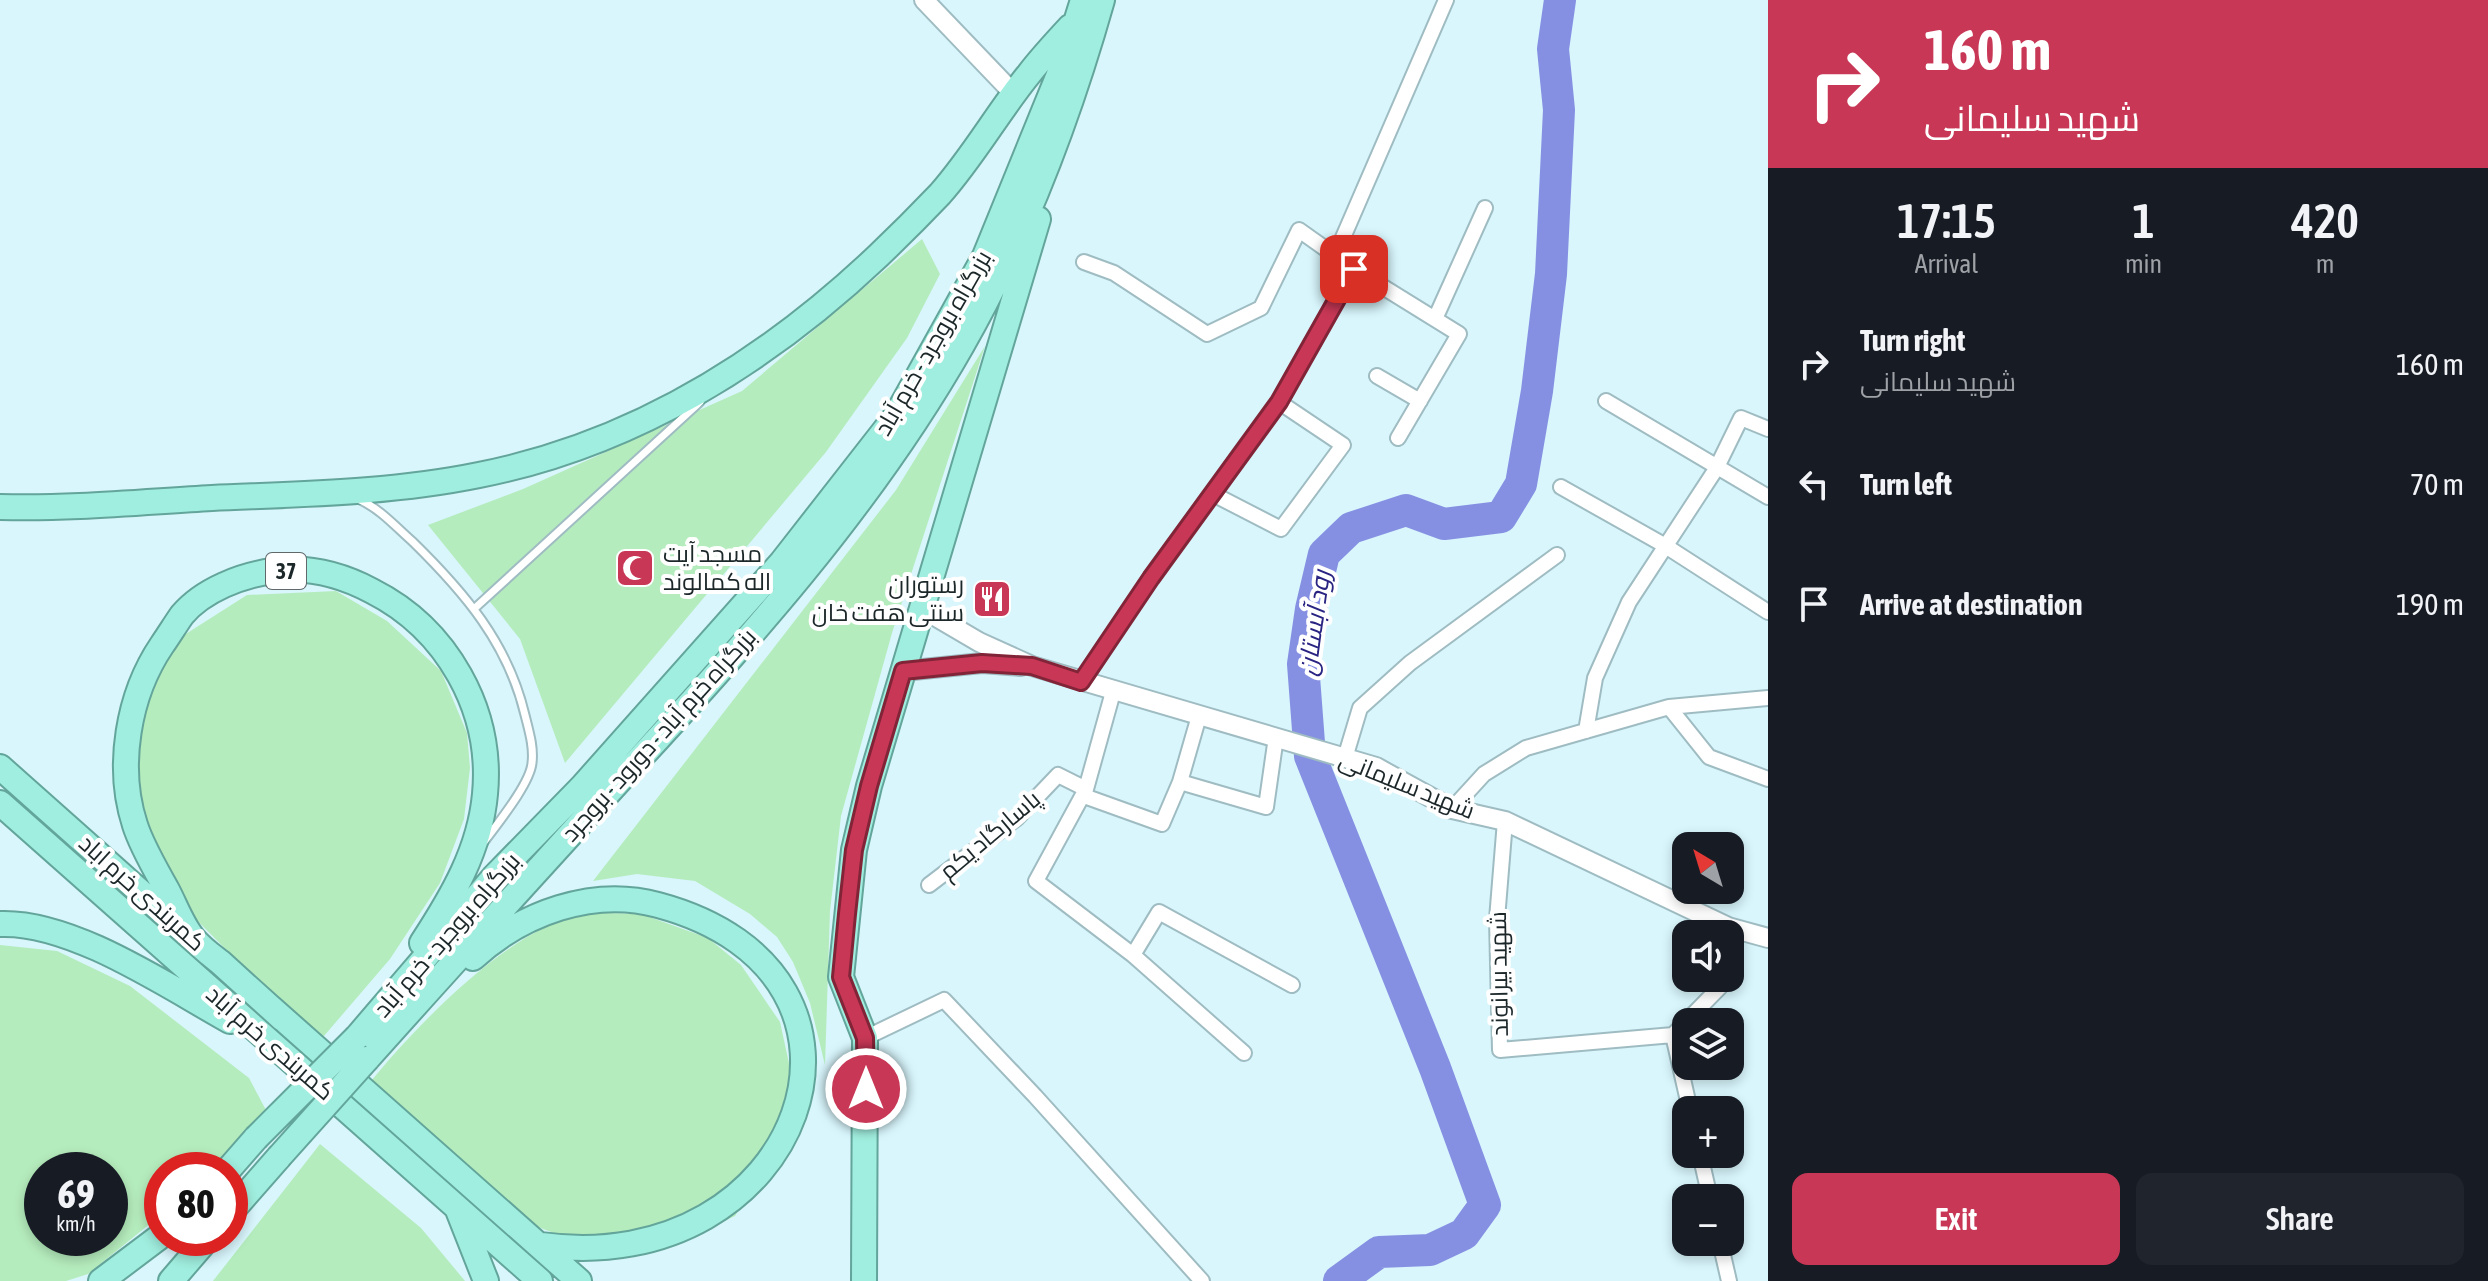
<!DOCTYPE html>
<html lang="en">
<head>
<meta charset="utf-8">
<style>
	:root { --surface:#171b24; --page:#20242c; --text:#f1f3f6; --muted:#9ea1a6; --accent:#c83856 }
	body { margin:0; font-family:"Asap Condensed",Cairo,sans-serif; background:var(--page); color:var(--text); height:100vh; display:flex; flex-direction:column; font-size:30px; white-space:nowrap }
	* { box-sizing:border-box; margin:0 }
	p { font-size:26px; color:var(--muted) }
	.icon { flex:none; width:44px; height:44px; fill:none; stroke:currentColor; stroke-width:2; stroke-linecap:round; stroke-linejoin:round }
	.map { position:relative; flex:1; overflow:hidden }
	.drawer { display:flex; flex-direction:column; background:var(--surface); width:720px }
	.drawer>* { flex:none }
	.top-card { background:#c83856; color:#fff; overflow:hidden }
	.needle { width:52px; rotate:322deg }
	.buttons { position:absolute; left:1672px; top:832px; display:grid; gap:16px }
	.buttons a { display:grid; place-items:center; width:72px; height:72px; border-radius:16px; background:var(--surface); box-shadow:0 4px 12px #0003; font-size:40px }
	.speed { position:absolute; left:24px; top:1152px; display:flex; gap:16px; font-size:40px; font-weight:700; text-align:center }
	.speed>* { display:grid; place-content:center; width:104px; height:104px; border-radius:50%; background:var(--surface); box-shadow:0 4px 12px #0003; line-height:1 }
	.speed small { font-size:20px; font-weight:400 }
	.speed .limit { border:12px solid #d22; background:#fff; color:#111 }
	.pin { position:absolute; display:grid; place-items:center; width:68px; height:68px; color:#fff; margin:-34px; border-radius:16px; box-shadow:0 4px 12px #0006 }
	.me { position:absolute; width:88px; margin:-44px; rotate:0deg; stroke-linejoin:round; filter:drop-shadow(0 0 6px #0008) }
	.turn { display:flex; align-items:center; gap:28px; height:168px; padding:0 24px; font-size:36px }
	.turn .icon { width:104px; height:104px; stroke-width:2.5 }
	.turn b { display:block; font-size:56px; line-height:68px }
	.eta { display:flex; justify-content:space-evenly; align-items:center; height:136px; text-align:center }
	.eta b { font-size:48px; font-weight:600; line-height:56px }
	.action { display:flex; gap:16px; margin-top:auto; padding:16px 24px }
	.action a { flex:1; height:92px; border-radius:16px; background:var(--accent); color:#fff; font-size:32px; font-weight:600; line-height:92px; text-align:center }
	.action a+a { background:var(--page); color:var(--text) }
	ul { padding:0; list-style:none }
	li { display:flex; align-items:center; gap:24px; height:120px; padding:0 24px }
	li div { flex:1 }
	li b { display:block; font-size:30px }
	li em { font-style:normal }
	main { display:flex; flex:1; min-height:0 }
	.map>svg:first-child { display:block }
</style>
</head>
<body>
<main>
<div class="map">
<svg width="1768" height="1281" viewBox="0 0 1768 1281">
	<rect width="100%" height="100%" fill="#d8f6fc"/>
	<!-- green -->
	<path fill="#b5ecbd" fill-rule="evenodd" d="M922,239L940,274L907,338L826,452L565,763L520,639L428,525L523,489L742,391Z
		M985,346L892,633L841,816L830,911L825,1065L810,1003L793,962L777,937L750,914L695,881L637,874L593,881L896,490Z
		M336,591L387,621L441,671L467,733L470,768L464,819L440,883L390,959L324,1036L314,1032L257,981L182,905L142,825L135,748L152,686L181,637L247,595Z
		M610,913L641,914L708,938L741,965L780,1022L792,1077L778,1148L735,1216L668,1247H591L530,1224L367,1086C413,1029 501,937 573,916C584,912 598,913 610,913Z
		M0,945L57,951L130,986L249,1078L267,1112L209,1170H162V1214L88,1274L66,1281H0ZM42,1170H110V1238H42Z
		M320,1144L421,1228L465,1281H213Z"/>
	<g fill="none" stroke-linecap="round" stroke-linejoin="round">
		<!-- river -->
		<path stroke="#8690e2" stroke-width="32" d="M1339,1281L1379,1252L1430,1250L1464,1234L1485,1205L1435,1068L1310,756L1303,664L1311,609L1324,554L1351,528L1406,510L1444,524L1501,517L1521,484L1537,391L1551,274L1559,110L1553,49L1560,0"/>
		<defs>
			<path id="service" d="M360,500C379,508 397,528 413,542C464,592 508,643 525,715C529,731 534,747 532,763C530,784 497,824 484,842
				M475,608L700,402"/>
			<path id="minor" d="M1335,256L1446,0
				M1084,262L1114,273L1207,334L1261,308L1299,230L1354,269L1459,334L1398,438
				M1435,319L1485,208
				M1377,376L1420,401
				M1606,401L1768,497
				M1561,487L1664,545L1768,612
				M1213,494L1281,529L1343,445L1279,402
				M1081,682L1151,578L1279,402L1354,269
				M1669,707L1709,757L1768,779
				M1586,731L1595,678L1629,602L1716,469L1741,418L1768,429
				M1345,758L1360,708L1410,663L1557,555
				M1180,782L1199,716
				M1086,789L1036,881L1133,955L1244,1053
				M1084,796L1162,824L1180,782L1266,807L1276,737
				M1452,809L1484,774L1526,748L1669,707L1768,698
				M1505,821L1497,919L1500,1050L1673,1035
				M929,885L1017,818L1058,775L1086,789L1113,692
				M1133,955L1159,912L1292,985
				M865,1038L944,1000L1035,1096L1202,1281
				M1690,1110L1673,1035L1720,987L1721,978
				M1700,1154L1710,1198
				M1720,1242L1729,1281"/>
			<path id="tertiary" d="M924,0L1014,94
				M921,608L979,642L1032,666L1376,767L1452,809L1505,821L1728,927L1768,938
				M903,671L982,663L1021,666"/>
			<path id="trunk" d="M0,507C70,509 142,502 212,498C301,494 391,493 479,475C632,445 766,362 878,256C899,236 920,215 940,194C973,157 998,112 1029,74C1042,57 1056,42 1070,27
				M0,767L181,928
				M0,803L540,1281
				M0,924C72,921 167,986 230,1021
				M473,958C522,913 593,887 658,905C915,974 802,1281 541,1245
				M271,1008L579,1281
				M283,1019C262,1000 241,981 220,962C211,955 200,947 193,938C182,925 175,905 167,890C156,870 142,847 135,825C116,767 128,695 162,645C169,635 175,625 182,615C203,590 242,575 273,571C307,566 342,575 372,591C447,629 493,710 485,794C480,850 452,897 422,943
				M357,1037L494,877L582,787L782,562L896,416L985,256L1062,67L1083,0
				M367,1059C450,966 534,874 618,782C744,646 870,507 962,345C1024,237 1068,120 1102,0
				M228,1170L256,1138
				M458,1210L486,1281
				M230,1213L279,1157
				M101,1281L162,1235
				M171,1281L208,1238
				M864,1281L865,1038L841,977L854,850L869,786L1038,219"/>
		</defs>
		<!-- service casing -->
		<use href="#service" stroke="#9fbcc2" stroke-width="11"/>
		<!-- minor casing -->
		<use href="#minor" stroke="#9fbcc2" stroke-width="18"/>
		<!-- tertiary casing -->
		<use href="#tertiary" stroke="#9fbcc2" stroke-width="22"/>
		<!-- trunk casing -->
		<use href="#trunk" stroke="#63a59a" stroke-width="28"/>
		<!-- service -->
		<use href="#service" stroke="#fff" stroke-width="7"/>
		<!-- minor -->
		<use href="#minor" stroke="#fff" stroke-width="14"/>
		<!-- tertiary -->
		<use href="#tertiary" stroke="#fff" stroke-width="18"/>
		<!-- trunk -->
		<use href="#trunk" stroke="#a0eedf" stroke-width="24"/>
		<defs>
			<path id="trunk-bridge" d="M256,1138L357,1037
				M279,1157L367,1059"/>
		</defs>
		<!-- trunk-bridge casing -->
		<use href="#trunk-bridge" stroke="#63a59a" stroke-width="28" stroke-linecap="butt"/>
		<!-- trunk-bridge -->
		<use href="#trunk-bridge" stroke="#a0eedf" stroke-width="24"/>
	</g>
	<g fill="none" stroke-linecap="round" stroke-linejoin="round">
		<defs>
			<path id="route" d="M866,1089L865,1038L841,977L847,914L854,850L869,786L903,671L982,663L1032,666L1081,682L1151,578L1279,402L1354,269"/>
		</defs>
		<!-- route casing -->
		<use href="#route" stroke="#822438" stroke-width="20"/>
		<!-- route -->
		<use href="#route" stroke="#c83856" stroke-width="14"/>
	</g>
	<!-- icons -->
	<defs>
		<symbol id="mosque-square" viewBox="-11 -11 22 22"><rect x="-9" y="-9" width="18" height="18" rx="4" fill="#c83856" stroke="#fff"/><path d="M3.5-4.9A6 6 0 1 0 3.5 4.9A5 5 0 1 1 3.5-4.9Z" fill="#fff"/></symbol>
		<symbol id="restaurant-square" viewBox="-11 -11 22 22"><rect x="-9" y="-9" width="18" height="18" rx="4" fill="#c83856" stroke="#fff"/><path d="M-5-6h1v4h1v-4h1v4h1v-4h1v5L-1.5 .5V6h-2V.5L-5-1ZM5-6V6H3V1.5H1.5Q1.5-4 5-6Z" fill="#fff"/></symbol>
	</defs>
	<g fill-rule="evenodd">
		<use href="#mosque-square" x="613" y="546" width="44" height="44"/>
		<use href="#restaurant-square" x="970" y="577" width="44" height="44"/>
	</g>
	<g text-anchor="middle" stroke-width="8" stroke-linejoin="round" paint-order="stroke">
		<!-- shield labels -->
		<rect fill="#fff" stroke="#60686a" stroke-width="2" x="266" y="553" width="40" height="36" rx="6"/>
		<g font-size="22" font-weight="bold" fill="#1c272a">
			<text x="286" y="579">37</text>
		</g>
		<!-- street labels -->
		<g font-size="24" fill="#1c272a" stroke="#fff">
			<text transform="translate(933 343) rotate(-60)" y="8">بزرگراه بروجرد - خرم آباد</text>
			<text transform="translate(659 735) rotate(-48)" y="8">بزرگراه خرم آباد - دورود - بروجرد</text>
			<text transform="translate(1407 785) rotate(22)" y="8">شهید سلیمانی</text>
			<text transform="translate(990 835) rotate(-40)" y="8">پاسارگاد یکم</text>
			<text transform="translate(142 893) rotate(42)" y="8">کمربندی خرم اباد</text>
			<text transform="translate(447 935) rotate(-49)" y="8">بزرگراه بروجرد - خرم آباد</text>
			<text transform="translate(1499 974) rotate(-91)" y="8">شهید بیرانوند</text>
			<text transform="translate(270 1043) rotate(41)" y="8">کمربندی خرم آباد</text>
		</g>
		<!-- poi labels -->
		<g font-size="24" fill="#1c272a" stroke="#fff" text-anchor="start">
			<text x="663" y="562">مسجد آیت<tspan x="663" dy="28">اله کمالوند</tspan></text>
			<text x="964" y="593" text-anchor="end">رستوران<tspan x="964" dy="28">سنتی هفت خان</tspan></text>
		</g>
		<!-- water labels -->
		<g font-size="26" font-style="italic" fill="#292482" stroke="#fff">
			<text transform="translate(1314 623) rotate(-82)" y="9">رود آبستان</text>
		</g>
	</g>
</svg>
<div class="buttons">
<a><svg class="needle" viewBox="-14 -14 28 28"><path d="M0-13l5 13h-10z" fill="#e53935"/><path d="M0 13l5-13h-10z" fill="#9ea1a6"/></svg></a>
<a><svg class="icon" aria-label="sound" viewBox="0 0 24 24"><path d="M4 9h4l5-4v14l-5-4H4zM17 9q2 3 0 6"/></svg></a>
<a><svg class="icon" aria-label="layers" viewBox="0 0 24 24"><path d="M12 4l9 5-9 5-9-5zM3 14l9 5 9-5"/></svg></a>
<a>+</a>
<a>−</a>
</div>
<div class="speed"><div>69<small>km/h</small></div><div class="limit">80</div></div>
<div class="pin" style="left:1354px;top:269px;background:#d93025"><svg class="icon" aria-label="arrive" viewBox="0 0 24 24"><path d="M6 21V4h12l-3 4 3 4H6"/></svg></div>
<svg class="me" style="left:866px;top:1089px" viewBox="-20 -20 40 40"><circle r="17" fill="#c83856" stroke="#fff" stroke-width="3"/><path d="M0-11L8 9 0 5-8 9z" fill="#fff"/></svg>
</div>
<section class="drawer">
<div class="top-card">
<div class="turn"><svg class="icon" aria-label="right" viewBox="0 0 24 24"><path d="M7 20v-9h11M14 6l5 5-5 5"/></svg><div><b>160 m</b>شهید سلیمانی</div></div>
</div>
<div class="eta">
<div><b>17:15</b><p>Arrival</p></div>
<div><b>1</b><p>min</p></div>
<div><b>420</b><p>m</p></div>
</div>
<ul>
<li><svg class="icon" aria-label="right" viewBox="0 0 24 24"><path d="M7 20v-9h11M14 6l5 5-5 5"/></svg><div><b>Turn right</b><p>شهید سلیمانی</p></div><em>160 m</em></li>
<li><svg class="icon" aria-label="left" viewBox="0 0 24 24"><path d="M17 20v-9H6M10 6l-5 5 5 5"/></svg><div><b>Turn left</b></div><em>70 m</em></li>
<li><svg class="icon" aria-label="arrive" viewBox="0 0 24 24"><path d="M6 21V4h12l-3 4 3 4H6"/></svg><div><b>Arrive at destination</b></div><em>190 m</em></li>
</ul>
<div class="action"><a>Exit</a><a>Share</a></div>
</section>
</main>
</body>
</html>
